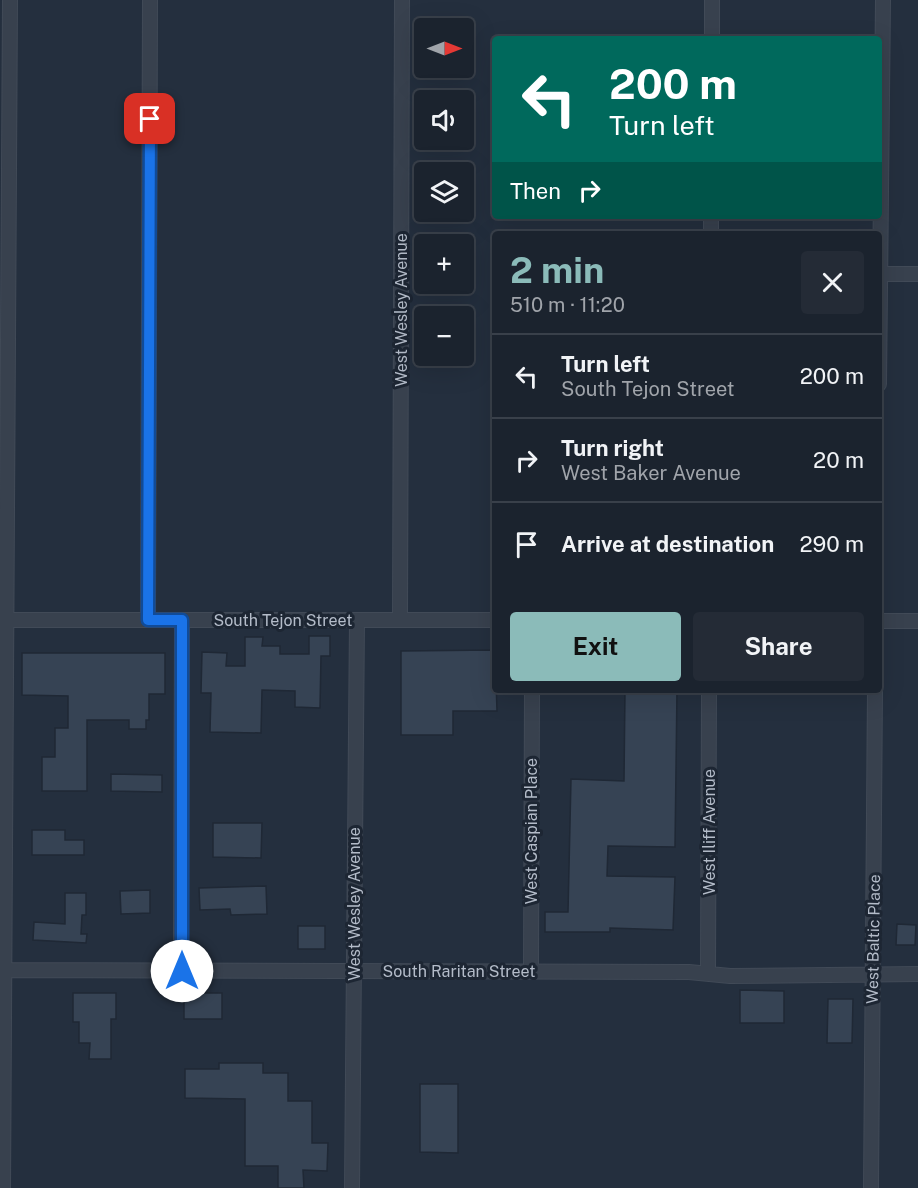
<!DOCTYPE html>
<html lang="en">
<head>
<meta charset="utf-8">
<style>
	:root { --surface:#1b232e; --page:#242b36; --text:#f1f3f6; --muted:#a0a4aa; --line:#39404a; --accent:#8bbbb9 }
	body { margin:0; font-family:"Public Sans",sans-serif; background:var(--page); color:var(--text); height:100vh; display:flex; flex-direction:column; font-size:22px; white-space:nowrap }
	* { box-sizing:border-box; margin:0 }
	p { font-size:20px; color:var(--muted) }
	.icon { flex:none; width:33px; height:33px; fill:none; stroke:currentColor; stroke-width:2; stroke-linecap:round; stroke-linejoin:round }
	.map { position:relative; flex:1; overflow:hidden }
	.details { position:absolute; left:492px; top:231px; width:390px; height:462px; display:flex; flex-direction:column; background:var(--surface); border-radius:6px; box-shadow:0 6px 24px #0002,0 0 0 2px var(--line) }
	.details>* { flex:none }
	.top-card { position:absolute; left:492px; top:36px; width:390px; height:183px; border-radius:6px; box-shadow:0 6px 24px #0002,0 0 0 2px var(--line); background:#00695c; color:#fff; overflow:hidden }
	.needle { width:39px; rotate:90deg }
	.buttons { position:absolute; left:414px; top:18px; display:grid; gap:12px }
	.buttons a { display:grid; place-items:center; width:60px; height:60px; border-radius:6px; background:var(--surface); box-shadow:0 6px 24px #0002,0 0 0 2px var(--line); font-size:30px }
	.pin { position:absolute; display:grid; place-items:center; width:51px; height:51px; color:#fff; margin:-26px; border-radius:12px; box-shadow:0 3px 9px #0006 }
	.me { position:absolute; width:66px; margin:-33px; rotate:0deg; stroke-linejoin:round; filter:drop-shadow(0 0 4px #0008) }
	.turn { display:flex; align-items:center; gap:21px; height:126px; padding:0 18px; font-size:27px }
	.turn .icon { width:78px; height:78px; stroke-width:2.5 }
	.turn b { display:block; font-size:42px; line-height:51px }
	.then { display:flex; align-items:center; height:57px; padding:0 18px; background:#0003; gap:12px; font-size:22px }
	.round { display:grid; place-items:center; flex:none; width:63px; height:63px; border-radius:6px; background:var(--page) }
	.head { display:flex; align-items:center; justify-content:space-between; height:102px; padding:0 18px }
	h1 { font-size:36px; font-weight:700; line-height:45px; color:var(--accent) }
	.primary-button { display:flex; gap:12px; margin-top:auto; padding:12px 18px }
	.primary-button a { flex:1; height:69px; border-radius:6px; background:var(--accent); color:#111; font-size:24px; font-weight:700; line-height:69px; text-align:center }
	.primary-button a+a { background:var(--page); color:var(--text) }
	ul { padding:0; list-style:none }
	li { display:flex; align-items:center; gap:18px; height:84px; padding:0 18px; border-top:2px solid var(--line) }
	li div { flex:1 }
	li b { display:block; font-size:22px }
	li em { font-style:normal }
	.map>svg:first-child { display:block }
</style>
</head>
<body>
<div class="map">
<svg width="918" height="1188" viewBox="0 0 918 1188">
	<rect width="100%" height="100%" fill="#242f3e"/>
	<!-- building -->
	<path fill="#364354" stroke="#1f2835" stroke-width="1.5" d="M309,636H330V656H321L320,708L295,707V691L262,690L261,733L210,732L211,693H201L202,652L227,653L226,666H245V637H263L262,646H280V654H309Z
		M495,650L497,711H453V735H401V651Z
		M22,653H165V694H149V720H146V729H129V720H87V791H42V757H55V728H68V696L22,695Z
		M625,690H677L675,847L608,846L607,876L675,877L673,930L610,928V932H545V912H568L571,779L624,781Z
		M111,774L162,775V792L111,791Z
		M213,823H262L261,858L213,857Z
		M32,830H65V840H84V855H32Z
		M266,886L267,914L231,915L230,909L200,910L199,888Z
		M150,890V913L121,914L120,891Z
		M65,893H86V915H82L81,934H87L86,943L33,940L34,922L65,924Z
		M897,924L916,925L915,945H896Z
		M298,926H325V949H298Z
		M740,990L784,991V1023H740Z
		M73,993H116V1019H111V1059H89L90,1043H79V1022H73Z
		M184,993H222V1019H184Z
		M828,999H853L852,1043H827Z
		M219,1063H263V1073H288V1101H312V1143H328L327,1171L303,1170L304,1188H278V1166H245V1099L185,1098V1069H219Z
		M420,1084H458V1153L420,1152Z"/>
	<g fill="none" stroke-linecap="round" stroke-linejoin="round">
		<defs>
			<path id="street" d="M712,39V0
				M711,234V216
				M879,274H918
				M879,384L883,0
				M0,620H495
				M148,620L150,0
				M400,620L402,0
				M879,621H918
				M0,970L689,972L730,976L918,974
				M181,971L182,620
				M531,971L532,690
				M708,974L709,690
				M3,1188L10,0
				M352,1188L357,620
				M871,1188L875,690"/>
		</defs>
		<!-- street casing -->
		<use href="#street" stroke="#414a57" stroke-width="16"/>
		<!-- street -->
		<use href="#street" stroke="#38414e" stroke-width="14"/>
	</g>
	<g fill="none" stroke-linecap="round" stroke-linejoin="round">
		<defs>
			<path id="route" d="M150,119L148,620H182V971"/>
		</defs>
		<!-- route casing -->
		<use href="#route" stroke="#114b97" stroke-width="15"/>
		<!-- route -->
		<use href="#route" stroke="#1a73e8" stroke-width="10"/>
	</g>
	<g text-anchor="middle" stroke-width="6" stroke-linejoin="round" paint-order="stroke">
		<!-- street labels -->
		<g font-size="16" fill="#b4bcc9" stroke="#1d2633">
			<text transform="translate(401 310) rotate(-90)" y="6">West Wesley Avenue</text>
			<text x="283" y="626">South Tejon Street</text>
			<text transform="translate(531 831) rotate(-90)" y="6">West Caspian Place</text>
			<text transform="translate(709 832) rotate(-90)" y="6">West Iliff Avenue</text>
			<text transform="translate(354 904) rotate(-90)" y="6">West Wesley Avenue</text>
			<text transform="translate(873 939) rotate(-89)" y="6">West Baltic Place</text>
			<text x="459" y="977">South Raritan Street</text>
		</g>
	</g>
</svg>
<div class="buttons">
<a><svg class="needle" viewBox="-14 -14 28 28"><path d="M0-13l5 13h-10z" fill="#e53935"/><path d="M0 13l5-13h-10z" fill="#a0a4aa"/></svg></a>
<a><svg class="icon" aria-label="sound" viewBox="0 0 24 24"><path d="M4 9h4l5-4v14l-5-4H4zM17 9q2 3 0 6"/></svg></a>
<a><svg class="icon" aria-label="layers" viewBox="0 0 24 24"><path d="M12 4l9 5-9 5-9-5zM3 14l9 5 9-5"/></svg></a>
<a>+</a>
<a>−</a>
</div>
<div class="pin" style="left:150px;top:119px;background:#d93025"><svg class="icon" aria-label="arrive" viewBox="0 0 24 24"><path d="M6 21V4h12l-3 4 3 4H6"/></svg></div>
<svg class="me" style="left:182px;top:971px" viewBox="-20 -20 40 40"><circle r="19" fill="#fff"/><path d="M0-13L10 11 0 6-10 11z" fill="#1a73e8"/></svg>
<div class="top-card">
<div class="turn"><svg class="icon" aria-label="left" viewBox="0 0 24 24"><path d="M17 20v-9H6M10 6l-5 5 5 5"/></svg><div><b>200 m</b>Turn left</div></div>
<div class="then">Then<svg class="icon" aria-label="right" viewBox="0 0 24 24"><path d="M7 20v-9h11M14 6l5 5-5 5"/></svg></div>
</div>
<section class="details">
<div class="head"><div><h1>2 min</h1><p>510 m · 11:20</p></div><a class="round"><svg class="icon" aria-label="close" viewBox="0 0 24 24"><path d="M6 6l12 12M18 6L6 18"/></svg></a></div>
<ul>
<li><svg class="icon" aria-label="left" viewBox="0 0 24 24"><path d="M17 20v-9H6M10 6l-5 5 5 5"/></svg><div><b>Turn left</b><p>South Tejon Street</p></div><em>200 m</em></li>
<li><svg class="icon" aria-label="right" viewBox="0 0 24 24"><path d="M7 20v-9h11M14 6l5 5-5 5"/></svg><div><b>Turn right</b><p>West Baker Avenue</p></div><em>20 m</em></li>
<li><svg class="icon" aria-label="arrive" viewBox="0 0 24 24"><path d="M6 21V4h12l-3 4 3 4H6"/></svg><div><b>Arrive at destination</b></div><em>290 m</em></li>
</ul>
<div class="primary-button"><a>Exit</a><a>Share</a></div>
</section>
</div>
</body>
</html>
